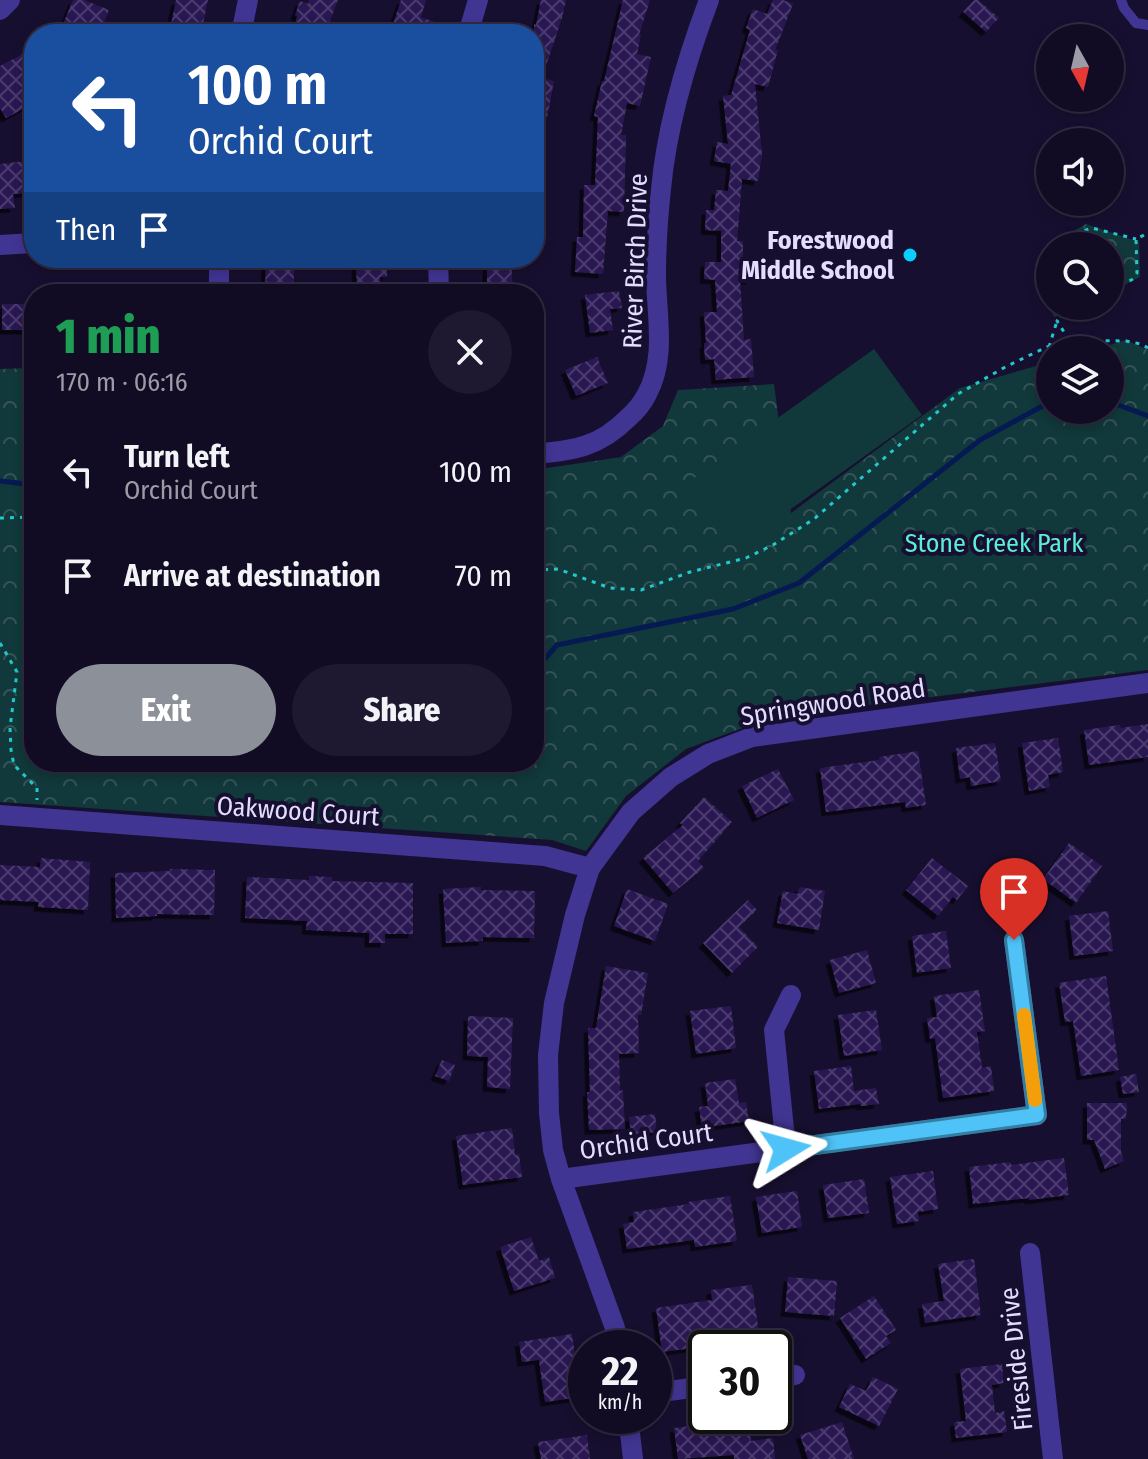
<!DOCTYPE html>
<html lang="en">
<head>
<meta charset="utf-8">
<style>
	:root { --surface:#110b23; --page:#1e1930; --text:#f1f3f6; --muted:#9c9ba6; --line:#302b41; --accent:#8c9099 }
	body { margin:0; font-family:"Fira Sans Condensed",sans-serif; background:var(--page); color:var(--text); height:100vh; display:flex; flex-direction:column; font-size:30px; white-space:nowrap }
	* { box-sizing:border-box; margin:0 }
	p { font-size:26px; color:var(--muted) }
	.icon { flex:none; width:44px; height:44px; fill:none; stroke:currentColor; stroke-width:2; stroke-linecap:round; stroke-linejoin:round }
	.map { position:relative; flex:1; overflow:hidden }
	.side { position:absolute; left:24px; top:284px; width:520px; height:488px; display:flex; flex-direction:column; background:var(--surface); border-radius:32px; box-shadow:0 4px 12px #0003,0 0 0 2px var(--line) }
	.side>* { flex:none }
	.banner { position:absolute; left:24px; top:24px; width:520px; height:244px; border-radius:32px; box-shadow:0 4px 12px #0003,0 0 0 2px var(--line); background:#1a4fa0; color:#fff; overflow:hidden }
	.needle { width:52px; rotate:172deg }
	.tools { position:absolute; left:1036px; top:24px; display:grid; gap:16px }
	.tools a { display:grid; place-items:center; width:88px; height:88px; border-radius:50%; background:var(--surface); box-shadow:0 4px 12px #0003,0 0 0 2px var(--line); font-size:40px }
	.speed { position:absolute; left:568px; top:1330px; display:flex; gap:16px; font-size:40px; font-weight:700; text-align:center }
	.speed>* { display:grid; place-content:center; width:104px; height:104px; border-radius:50%; background:var(--surface); box-shadow:0 4px 12px #0003,0 0 0 2px var(--line); line-height:1 }
	.speed small { font-size:20px; font-weight:400 }
	.speed .limit { border:4px solid #111; border-radius:12px; background:#fff; color:#111 }
	.pin { position:absolute; display:grid; place-items:center; width:68px; height:68px; color:#fff; margin:-82px -34px; border-radius:50% 50% 50% 0; rotate:-45deg; box-shadow:0 0 8px #0007 }
	.pin .icon { rotate:45deg }
	.me { position:absolute; width:88px; margin:-44px; rotate:82deg; stroke-linejoin:round; filter:drop-shadow(0 0 6px #0008) }
	.turn { display:flex; align-items:center; gap:28px; height:168px; padding:0 32px; font-size:36px }
	.turn .icon { width:104px; height:104px; stroke-width:2.5 }
	.turn b { display:block; font-size:56px; line-height:68px }
	.then { display:flex; align-items:center; height:76px; padding:0 32px; background:#0003; gap:16px; font-size:30px }
	.round { display:grid; place-items:center; flex:none; width:84px; height:84px; border-radius:42px; background:var(--page) }
	.head { display:flex; align-items:center; justify-content:space-between; height:136px; padding:0 32px }
	h1 { font-size:48px; font-weight:800; line-height:60px; color:#1e9e55 }
	.button { display:flex; gap:16px; margin-top:auto; padding:16px 32px }
	.button a { flex:1; height:92px; border-radius:48px; background:var(--accent); color:#fff; font-size:32px; font-weight:800; line-height:92px; text-align:center }
	.button a+a { background:var(--page); color:var(--text) }
	ul { padding:0; list-style:none }
	li { display:flex; align-items:center; gap:24px; height:104px; padding:0 32px }
	li div { flex:1 }
	li b { display:block; font-size:30px }
	li em { font-style:normal }
	.map>svg:first-child { display:block }
</style>
</head>
<body>
<div class="map">
<svg width="1148" height="1459" viewBox="0 0 1148 1459">
	<defs>
		<pattern id="forest-crowns" width="20" height="18" patternUnits="userSpaceOnUse" patternTransform="scale(2)"><rect width="20" height="18" fill="#11383a"/><path d="M2 6a3 3 0 1 1 6 0M12 15a3 3 0 1 1 6 0" fill="none" stroke="#345458"/></pattern>
		<pattern id="building-cross-hatch" width="8" height="8" patternUnits="userSpaceOnUse" patternTransform="scale(2)"><rect width="8" height="8" fill="#2a1952"/><path d="M0 0l8 8M0 8l8-8" fill="none" stroke="#493a6c"/></pattern>
		<filter id="shadow"><feDropShadow dx="-4.5" dy="4.5" stdDeviation="0" flood-color="#0009"/></filter>
	</defs>
	<rect width="100%" height="100%" fill="#170f2f"/>
	<!-- forest -->
	<path fill="url(#forest-crowns)" d="M1086,224L1139,242L1140,277L1110,292V246H1054L1061,238Z
		M1050,250V306H1085L1054,317L1040,284L1047,254Z
		M1126,340L1148,350V670L772,717L686,749L626,796L586,851L552,840L0,802V369L34,368V762H534V470L621,457L663,426L678,390L774,384L791,513L960,388L1050,362V410H1110V350H1093Z"/>
	<!-- garden -->
	<path fill="#11383a" d="M874,349L922,415L738,547L690,481Z
		M534,528H540L544,558L534,559Z"/>
	<g fill="none" stroke-linecap="round" stroke-linejoin="round">
		<!-- stream -->
		<path stroke="#051a52" stroke-width="5" d="M1110,402L1148,416
			M0,481L34,485
			M534,671L557,645L733,609L799,583L980,440L1050,402"/>
	</g>
	<!-- building -->
	<path fill="url(#building-cross-hatch)" filter="url(#shadow)" d="M73,0H84L109,10L99,34H59Z
		M176,0H208L201,34H169Z
		M309,0H338L325,34H293L297,16L295,15L300,1L308,4Z
		M401,0H426L421,17L435,22L431,34H414L392,27Z
		M541,0H566L562,18L542,78L554,81L547,118L534,116V24L536,25Z
		M623,0H650L639,35H641L637,54L651,57L640,106L627,103L621,135H626L624,212L608,211L603,274L575,272L577,237H583L584,185H595L598,117L594,116L602,81H604Z
		M773,0H783L793,4L775,50H778L768,87L755,84L762,154L758,181L742,179L737,241H743V260H751V280H740L744,340L751,339L754,377L716,380L714,359L705,360L704,343H706L704,312H717L715,280L704,279L705,262H721V231L705,230L706,210H714L716,190L728,191L731,164L714,161L717,142L728,144L723,96L731,95L750,30L746,28L753,9L767,14Z
		M974,0H978L999,18L986,32L963,12Z
		M34,48V103L6,118L0,108V66Z
		M34,160V192L13,194L15,208L0,209V164Z
		M266,258H295L293,294H265Z
		M356,258H387V277H380L382,294H357Z
		M487,258H511L513,294H487Z
		M619,291L622,308L610,309L613,330L590,333L585,295Z
		M2,304H34V330H2Z
		M597,357L608,383L576,396L565,370Z
		M1148,724V757L1089,765L1084,730L1120,725L1121,728Z
		M1058,738L1063,772L1048,775L1050,787L1029,791L1022,743Z
		M995,743L1001,781L971,786L970,777L960,779L956,748Z
		M918,751L926,805L906,808L905,802L826,812L820,768L879,760V757Z
		M778,769L794,800L757,818L742,786Z
		M704,797L732,822L698,861L704,868L673,893L643,858L683,825L680,823Z
		M1069,843L1102,866L1076,903L1043,879Z
		M41,858L90,862L88,910L38,907L39,902L0,900V865L40,867Z
		M932,858L968,886L957,900L953,897L938,916L906,890Z
		M170,869L215,870L214,915L157,914V916L116,918L115,873L170,871Z
		M309,876L332,877V881L413,883V934H385V943H369V933L306,930L307,921L245,918L247,877L309,880Z
		M481,887V890L535,891L534,938L483,937V941L446,943L443,889Z
		M799,887L825,891L819,930L777,923L783,891L798,894Z
		M627,889L668,904L655,941L614,926Z
		M748,900L757,910L739,927L758,947L732,973L703,943Z
		M1108,911L1113,951L1074,956L1069,916Z
		M946,931L951,968L917,973L912,936Z
		M867,950L876,983L839,993L830,960Z
		M606,966L648,973L641,1015H638L639,1053L619,1054L620,1091L623,1090L625,1129L589,1130L587,1092H590L588,1028H596Z
		M1106,976L1119,1070L1081,1076L1073,1021L1065,1022L1059,983Z
		M979,990L985,1031L977,1032L982,1068L991,1066L994,1091L943,1098L935,1038L930,1039L927,1018L937,1017L934,996Z
		M731,1006L736,1048L696,1054L690,1011Z
		M876,1010L882,1050L844,1056L838,1015Z
		M468,1016L513,1018L510,1089L487,1087L488,1057L467,1056Z
		M442,1060L455,1065L449,1081L435,1076Z
		M851,1066L854,1091L876,1088L879,1104L861,1106L860,1104L819,1109L814,1071Z
		M1136,1074L1139,1092L1123,1094L1120,1077Z
		M735,1079L739,1103L746,1102L749,1121L702,1128L699,1107L708,1106L705,1083Z
		M1087,1103H1127L1126,1119H1121V1152L1124,1161L1105,1169L1094,1140H1087Z
		M655,1114L657,1132L631,1135L629,1117Z
		M512,1128L515,1155L519,1154L522,1177L463,1185L456,1136Z
		M1064,1158L1069,1195L1029,1200V1198L973,1204L969,1167L1011,1162V1165Z
		M933,1171L938,1209L918,1212L919,1221L897,1224L890,1177Z
		M864,1179L869,1213L828,1218L823,1185Z
		M797,1191L802,1227L762,1233L756,1197Z
		M730,1196L737,1241L695,1247L694,1240L627,1249L623,1224L634,1222L633,1212L689,1204L688,1202Z
		M531,1237L539,1261L549,1257L555,1278L514,1291L500,1247Z
		M974,1259L981,1315L925,1323L922,1304L944,1301L938,1264Z
		M788,1277L837,1281L834,1316L785,1312Z
		M752,1285L759,1333L699,1341L700,1347L662,1352L656,1308L712,1300L711,1290Z
		M874,1296L896,1330L886,1336L891,1343L866,1359L840,1318Z
		M572,1334L581,1397L545,1402L539,1360L522,1362L519,1342Z
		M1002,1364L1004,1383L992,1385L995,1413L1004,1411L1007,1432L956,1438L954,1422L966,1421L960,1369Z
		M873,1377L898,1389L879,1426L839,1407L850,1384L866,1391Z
		M748,1419L751,1441L773,1438L775,1459H734V1455L678,1459L674,1428Z
		M842,1422L854,1459H808L800,1435Z
		M587,1435L590,1459H541L538,1442Z"/>
	<g fill="none" stroke-linecap="round" stroke-linejoin="round">
		<!-- path -->
		<path stroke="#23c8cd" stroke-width="3" stroke-dasharray="4 6" stroke-linecap="butt" d="M1059,246L1080,232L1092,228L1136,239
			M1050,259C1043,273 1044,285 1050,299
			M1110,279C1121,283 1131,285 1137,273L1136,239L1148,233
			M1054,306L1060,315
			M1069,340L1057,321L1060,315L1079,306
			M1049,347L1057,321
			M0,518L34,517
			M534,570L558,569L610,588L641,590L690,572L746,558L773,545L814,519L958,394L1007,366L1047,347L1069,340L1126,341L1141,344L1148,348
			M0,643L17,672L10,728L11,750L14,765L37,788V800"/>
		<!-- service -->
		<path stroke="#413593" stroke-width="10" d="M1121,0L1124,8L1136,23L1148,25"/>
		<!-- minor -->
		<path stroke="#413593" stroke-width="20" d="M0,10L10,0
			M241,34L248,0
			M468,34L478,0
			M0,245L34,243
			M219,258V294
			M438,258L439,294
			M534,454C574,450 598,448 628,418C636,411 642,404 647,394C667,357 656,314 656,274C656,246 658,217 661,189C667,124 686,61 709,0
			M0,815L545,856L590,868
			M786,1149L774,1030L791,995
			M561,1179L1037,1115L1014,940
			M1030,1253L1053,1459
			M619,1348L615,1328L561,1179L553,1150L549,1113L548,1055L554,1003L575,915L590,868L631,812L671,777L708,754L752,737L1148,683
			M774,1377L795,1375
			M654,1393L706,1386
			M628,1416L633,1459"/>
	</g>
	<g fill="none" stroke-linecap="round" stroke-linejoin="round">
		<defs>
			<path id="route" d="M786,1149L1037,1115L1014,940"/>
		</defs>
		<!-- route casing -->
		<use href="#route" stroke="#337fa1" stroke-width="20"/>
		<!-- route -->
		<use href="#route" stroke="#4fc3f7" stroke-width="14"/>
		<!-- slow -->
		<path stroke="#f59e0b" stroke-width="14" d="M1024,1015L1035,1100"/>
	</g>
	<!-- markers -->
	<circle fill="#09cfff" stroke="#170f2f" stroke-width="3" cx="910" cy="255" r="8"/>
	<g text-anchor="middle" stroke-width="8" stroke-linejoin="round" paint-order="stroke">
		<!-- poi labels -->
		<g font-size="26" font-weight="bold" fill="#e4ddff" stroke="#170f2f" text-anchor="end">
			<text x="894" y="249">Forestwood<tspan x="894" dy="30">Middle School</tspan></text>
		</g>
		<!-- street labels -->
		<g font-size="26" fill="#e4ddff" stroke="#170f2f">
			<text transform="translate(635 261) rotate(-88)" y="9">River Birch Drive</text>
			<text transform="translate(833 702) rotate(-9)" y="9">Springwood Road</text>
			<text transform="translate(298 811) rotate(4)" y="9">Oakwood Court</text>
			<text transform="translate(646 1141) rotate(-8)" y="9">Orchid Court</text>
			<text transform="translate(1016 1359) rotate(-96)" y="9">Fireside Drive</text>
		</g>
		<!-- park labels -->
		<g font-size="26" fill="#5beed6" stroke="#170f2f">
			<text x="994" y="552">Stone Creek Park</text>
		</g>
	</g>
</svg>
<div class="tools">
<a><svg class="needle" viewBox="-14 -14 28 28"><path d="M0-13l5 13h-10z" fill="#e53935"/><path d="M0 13l5-13h-10z" fill="#9c9ba6"/></svg></a>
<a><svg class="icon" aria-label="sound" viewBox="0 0 24 24"><path d="M4 9h4l5-4v14l-5-4H4zM17 9q2 3 0 6"/></svg></a>
<a><svg class="icon" aria-label="search" viewBox="0 0 24 24"><circle cx="10" cy="10" r="6"/><path d="M15 15l6 6"/></svg></a>
<a><svg class="icon" aria-label="layers" viewBox="0 0 24 24"><path d="M12 4l9 5-9 5-9-5zM3 14l9 5 9-5"/></svg></a>
</div>
<div class="speed"><div>22<small>km/h</small></div><div class="limit">30</div></div>
<div class="pin" style="left:1014px;top:940px;background:#d93025"><svg class="icon" aria-label="arrive" viewBox="0 0 24 24"><path d="M6 21V4h12l-3 4 3 4H6"/></svg></div>
<svg class="me" style="left:786px;top:1149px" viewBox="-20 -20 40 40"><path d="M0-17L14 15 0 8-14 15z" fill="#4fc3f7" stroke="#fff" stroke-width="4"/></svg>
<div class="banner">
<div class="turn"><svg class="icon" aria-label="left" viewBox="0 0 24 24"><path d="M17 20v-9H6M10 6l-5 5 5 5"/></svg><div><b>100 m</b>Orchid Court</div></div>
<div class="then">Then<svg class="icon" aria-label="arrive" viewBox="0 0 24 24"><path d="M6 21V4h12l-3 4 3 4H6"/></svg></div>
</div>
<section class="side">
<div class="head"><div><h1>1 min</h1><p>170 m · 06:16</p></div><a class="round"><svg class="icon" aria-label="close" viewBox="0 0 24 24"><path d="M6 6l12 12M18 6L6 18"/></svg></a></div>
<ul>
<li><svg class="icon" aria-label="left" viewBox="0 0 24 24"><path d="M17 20v-9H6M10 6l-5 5 5 5"/></svg><div><b>Turn left</b><p>Orchid Court</p></div><em>100 m</em></li>
<li><svg class="icon" aria-label="arrive" viewBox="0 0 24 24"><path d="M6 21V4h12l-3 4 3 4H6"/></svg><div><b>Arrive at destination</b></div><em>70 m</em></li>
</ul>
<div class="button"><a>Exit</a><a>Share</a></div>
</section>
</div>
</body>
</html>
